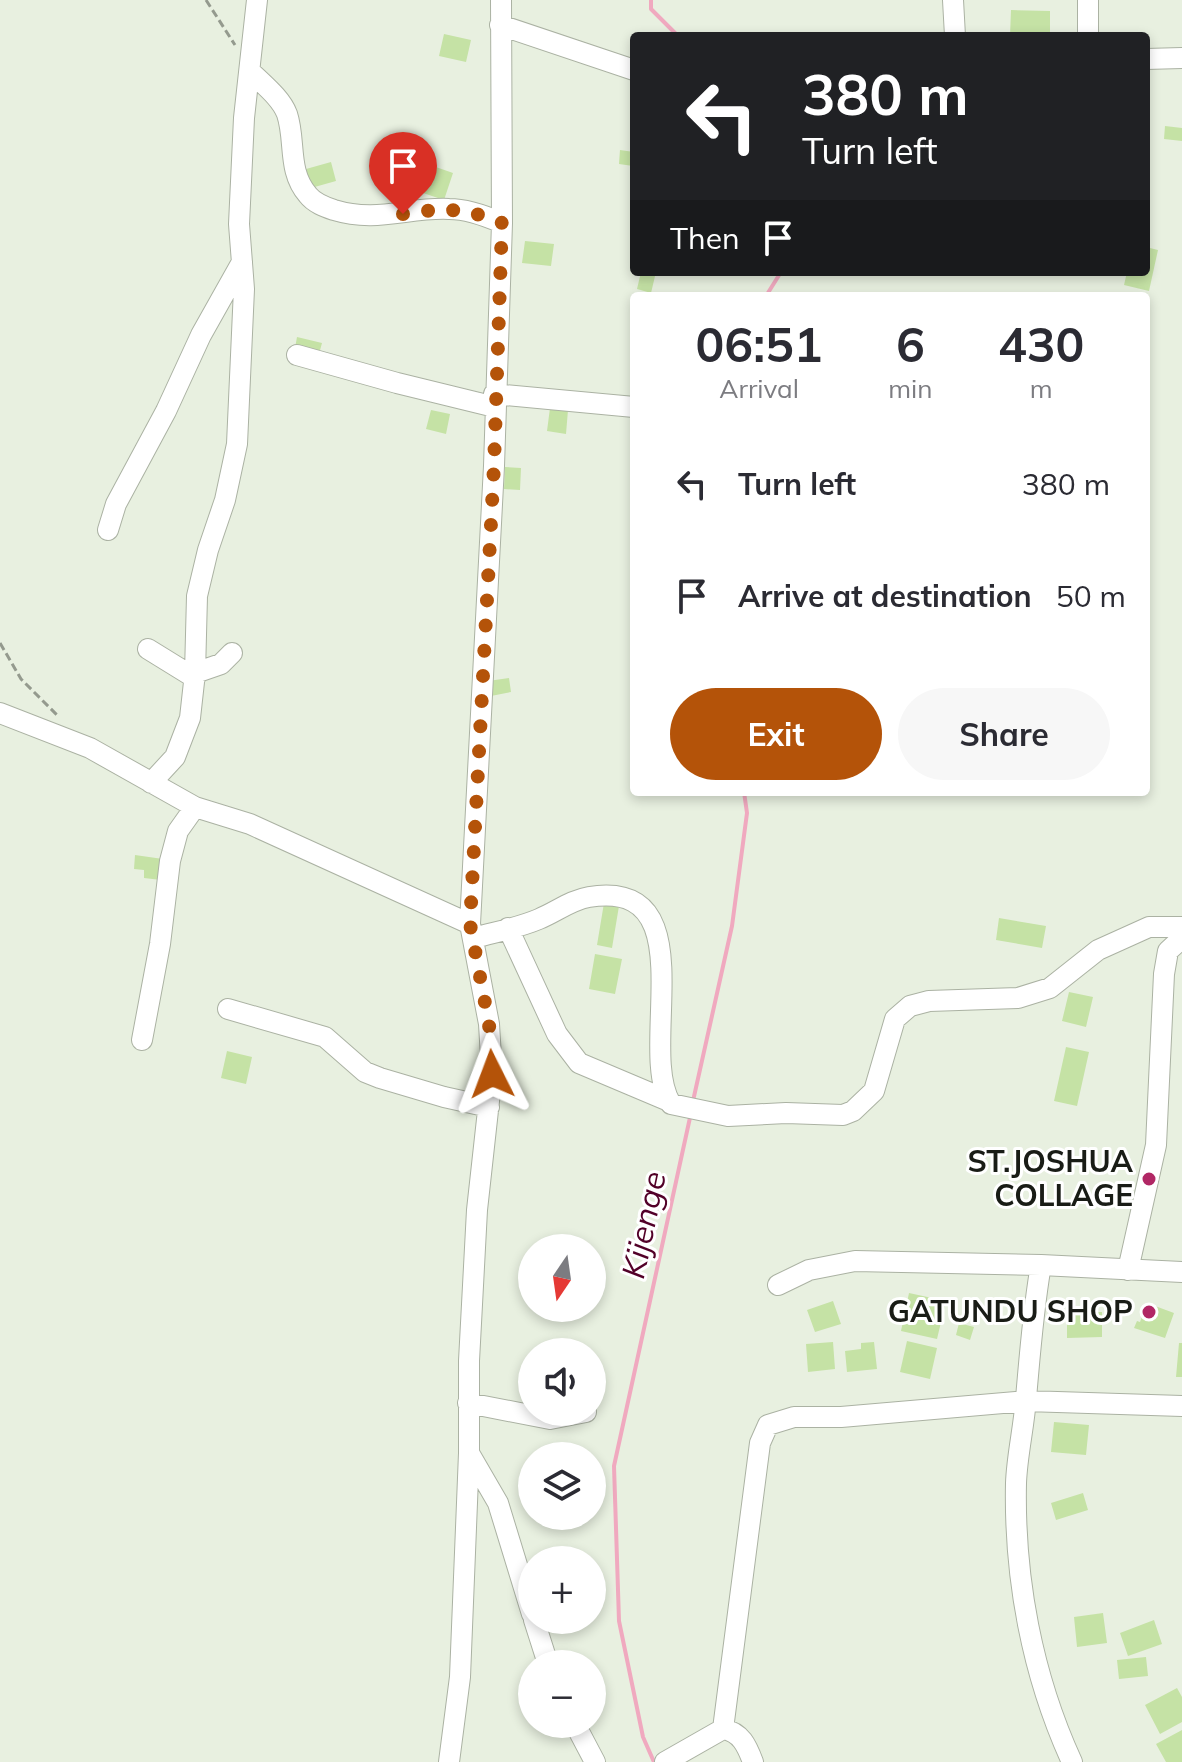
<!DOCTYPE html>
<html lang="en">
<head>
<meta charset="utf-8">
<style>
	:root { --surface:#fff; --page:#f7f7f7; --text:#2b2b33; --muted:#7c7c81; --accent:#b45309 }
	body { margin:0; font-family:Mulish,sans-serif; background:var(--page); color:var(--text); height:100vh; display:flex; flex-direction:column; font-size:30px; white-space:nowrap }
	* { box-sizing:border-box; margin:0 }
	p { font-size:26px; color:var(--muted) }
	.icon { flex:none; width:44px; height:44px; fill:none; stroke:currentColor; stroke-width:2; stroke-linecap:round; stroke-linejoin:round }
	.map { position:relative; flex:1; overflow:hidden }
	.sheet { position:absolute; left:630px; top:292px; width:520px; height:504px; display:flex; flex-direction:column; background:var(--surface); border-radius:8px; box-shadow:0 4px 12px #0003 }
	.sheet>* { flex:none }
	.guide { position:absolute; left:630px; top:32px; width:520px; height:244px; border-radius:8px; box-shadow:0 4px 12px #0003; background:#202124; color:#fff; overflow:hidden }
	.needle { width:52px; rotate:193deg }
	.tools { position:absolute; left:518px; top:1234px; display:grid; gap:16px }
	.tools a { display:grid; place-items:center; width:88px; height:88px; border-radius:50%; background:var(--surface); box-shadow:0 4px 12px #0003; font-size:40px }
	.pin { position:absolute; display:grid; place-items:center; width:68px; height:68px; color:#fff; margin:-82px -34px; border-radius:50% 50% 50% 0; rotate:-45deg; box-shadow:0 0 8px #0007 }
	.pin .icon { rotate:45deg }
	.me { position:absolute; width:88px; margin:-44px; rotate:357deg; stroke-linejoin:round; filter:drop-shadow(0 0 6px #0008) }
	.turn { display:flex; align-items:center; gap:28px; height:168px; padding:0 40px; font-size:36px }
	.turn .icon { width:104px; height:104px; stroke-width:2.5 }
	.turn b { display:block; font-size:56px; line-height:68px }
	.then { display:flex; align-items:center; height:76px; padding:0 40px; background:#0003; gap:16px; font-size:30px }
	.eta { display:flex; justify-content:space-evenly; align-items:center; height:136px; text-align:center }
	.eta b { font-size:48px; font-weight:700; line-height:56px }
	.action { display:flex; gap:16px; margin-top:auto; padding:16px 40px }
	.action a { flex:1; height:92px; border-radius:48px; background:var(--accent); color:#fff; font-size:32px; font-weight:700; line-height:92px; text-align:center }
	.action a+a { background:var(--page); color:var(--text) }
	ul { padding:0; list-style:none }
	li { display:flex; align-items:center; gap:24px; height:112px; padding:0 40px }
	li div { flex:1 }
	li b { display:block; font-size:30px }
	li em { font-style:normal }
	.map>svg:first-child { display:block }
</style>
</head>
<body>
<div class="map">
<svg width="1182" height="1762" viewBox="0 0 1182 1762">
	<rect width="100%" height="100%" fill="#e8f0e0"/>
	<g fill="none" stroke-linecap="round" stroke-linejoin="round">
		<!-- stream -->
		<path stroke="#f0a9bf" stroke-width="4" d="M651,0V9L678,36
			M766,296L781,272
			M693,1101L732,926L747,813L744,792
			M654,1762L643,1737L619,1621L614,1466L691,1113"/>
	</g>
	<!-- building -->
	<path fill="#c5e2a5" d="M1011,10L1050,11V36H1010Z
		M444,34L471,40L466,62L439,56Z
		M1165,126L1182,128V141L1164,139Z
		M620,150L634,152L633,166L619,164Z
		M331,162L336,181L311,188L306,169Z
		M433,166L453,173L444,200L423,193Z
		M525,241L554,244L551,266L522,263Z
		M1146,247L1158,250L1149,291L1124,285L1127,272H1146Z
		M641,272H656L651,293L637,289Z
		M297,337L322,343L319,354L295,348Z
		M550,408L568,410L566,434L547,431Z
		M431,410L450,414L446,434L426,429Z
		M505,467L521,468L520,490L504,489Z
		M509,678L511,692L491,696L488,681Z
		M135,855L163,859L161,880L144,878V870L134,869Z
		M604,903L619,906L612,948L597,945Z
		M999,918L1046,926L1042,948L996,940Z
		M595,954L622,959L615,994L589,989Z
		M1069,992L1093,997L1086,1027L1062,1021Z
		M1066,1047L1089,1052L1077,1106L1054,1101Z
		M227,1051L252,1057L246,1084L221,1078Z
		M909,1293L946,1301L937,1339L901,1331Z
		M833,1301L841,1324L815,1332L807,1310Z
		M1147,1303L1174,1313L1165,1338L1134,1328L1137,1321L1140,1322Z
		M1067,1312H1102V1337L1067,1338Z
		M959,1323L974,1327L970,1340L956,1335Z
		M907,1341L937,1348L930,1379L900,1372Z
		M833,1342L835,1369L808,1372L806,1344Z
		M874,1342L877,1369L847,1372L845,1351L861,1349V1343Z
		M1179,1343H1182V1377H1176Z
		M1054,1422L1089,1425L1086,1455L1051,1452Z
		M1083,1493L1088,1510L1056,1520L1051,1503Z
		M1103,1613L1107,1643L1077,1647L1074,1617Z
		M1154,1620L1162,1644L1128,1656L1120,1633Z
		M1146,1657L1148,1676L1119,1679L1117,1660Z
		M1177,1688L1182,1697V1722L1160,1734L1145,1705Z
		M1182,1730V1762H1166L1156,1744Z"/>
	<g fill="none" stroke-linecap="round" stroke-linejoin="round">
		<defs>
			<path id="minor" d="M953,0L955,36
				M1088,0V36
				M500,25L634,70
				M1146,59L1182,58
				M251,72C263,84 281,98 287,114C296,141 287,171 308,195C314,203 325,207 334,210C377,223 408,207 449,209C467,209 486,216 502,223
				M297,355L397,383L495,407
				M494,394L634,407
				M108,530L116,504L166,411L201,335L242,262
				M148,649L195,678
				M195,673L221,664L232,653
				M0,713L90,748L195,807L250,824L470,924L489,1024L492,1074L477,1210L469,1361V1453L460,1677L449,1762
				M151,783L175,757L190,718L195,673L197,596L208,550L225,500L237,444L244,289L239,224L244,118L257,0
				M470,924L494,466L502,223L501,0
				M508,928L557,1034L579,1063L669,1101
				M474,938C495,932 518,928 539,919C556,912 571,900 589,897C708,878 636,1049 671,1104L728,1116L786,1113L843,1115L853,1111L874,1091L895,1019L910,1006L929,1001L1018,998L1050,988L1098,950L1149,927H1182
				M228,1009L325,1037L365,1072L380,1078L444,1097L489,1107
				M142,1040L160,944L170,861L178,831L195,807
				M1041,1265C1033,1310 1030,1354 1026,1398C1024,1427 1017,1455 1016,1483C1014,1578 1032,1675 1072,1762
				M1128,1270L1156,1145L1164,974L1168,951L1182,938
				M778,1285L809,1270L855,1261L1041,1265L1182,1272
				M468,1403L550,1419L586,1412
				M469,1453L498,1503L532,1614
				M534,1620L548,1664
				M575,1724L595,1762
				M723,1729L760,1443L768,1425L794,1417H841L1026,1401L1182,1406
				M665,1762L723,1729C741,1732 747,1746 753,1762"/>
		</defs>
		<!-- minor casing -->
		<use href="#minor" stroke="#abb2a3" stroke-width="22"/>
		<!-- path -->
		<path stroke="#949a8e" stroke-width="3" stroke-dasharray="8 4" stroke-linecap="butt" d="M206,0L235,45
			M0,643L21,679L57,715"/>
		<!-- minor -->
		<use href="#minor" stroke="#fff" stroke-width="20"/>
	</g>
	<g fill="none" stroke-linecap="round" stroke-linejoin="round">
		<!-- route -->
		<path stroke="#b45309" stroke-width="14" stroke-dasharray="0 25.2" d="M403,214C443,208 464,207 502,223L494,466L470,924L489,1024L492,1074"/>
	</g>
	<!-- markers -->
	<g fill="#b12765" stroke="#fff" stroke-width="3">
		<circle cx="1149" cy="1179" r="8"/>
		<circle cx="1149" cy="1312" r="8"/>
	</g>
	<g text-anchor="middle" stroke-width="6" stroke-linejoin="round" paint-order="stroke">
		<!-- poi labels -->
		<g font-size="30" font-weight="bold" fill="#191c16" stroke="#fff" text-anchor="end">
			<text x="1133" y="1172">ST.JOSHUA<tspan x="1133" dy="34">COLLAGE</tspan></text>
			<text x="1133" y="1322">GATUNDU SHOP</text>
		</g>
		<!-- water labels -->
		<g font-size="32" font-style="italic" fill="#520028" stroke="#fff">
			<text transform="translate(644 1225) rotate(-78)" y="11">Kijenge</text>
		</g>
	</g>
</svg>
<div class="tools">
<a><svg class="needle" viewBox="-14 -14 28 28"><path d="M0-13l5 13h-10z" fill="#e53935"/><path d="M0 13l5-13h-10z" fill="#7c7c81"/></svg></a>
<a><svg class="icon" aria-label="sound" viewBox="0 0 24 24"><path d="M4 9h4l5-4v14l-5-4H4zM17 9q2 3 0 6"/></svg></a>
<a><svg class="icon" aria-label="layers" viewBox="0 0 24 24"><path d="M12 4l9 5-9 5-9-5zM3 14l9 5 9-5"/></svg></a>
<a>+</a>
<a>−</a>
</div>
<div class="pin" style="left:403px;top:214px;background:#d93025"><svg class="icon" aria-label="arrive" viewBox="0 0 24 24"><path d="M6 21V4h12l-3 4 3 4H6"/></svg></div>
<svg class="me" style="left:492px;top:1074px" viewBox="-20 -20 40 40"><path d="M0-17L14 15 0 8-14 15z" fill="#b45309" stroke="#fff" stroke-width="4"/></svg>
<div class="guide">
<div class="turn"><svg class="icon" aria-label="left" viewBox="0 0 24 24"><path d="M17 20v-9H6M10 6l-5 5 5 5"/></svg><div><b>380 m</b>Turn left</div></div>
<div class="then">Then<svg class="icon" aria-label="arrive" viewBox="0 0 24 24"><path d="M6 21V4h12l-3 4 3 4H6"/></svg></div>
</div>
<section class="sheet">
<div class="eta">
<div><b>06:51</b><p>Arrival</p></div>
<div><b>6</b><p>min</p></div>
<div><b>430</b><p>m</p></div>
</div>
<ul>
<li><svg class="icon" aria-label="left" viewBox="0 0 24 24"><path d="M17 20v-9H6M10 6l-5 5 5 5"/></svg><div><b>Turn left</b></div><em>380 m</em></li>
<li><svg class="icon" aria-label="arrive" viewBox="0 0 24 24"><path d="M6 21V4h12l-3 4 3 4H6"/></svg><div><b>Arrive at destination</b></div><em>50 m</em></li>
</ul>
<div class="action"><a>Exit</a><a>Share</a></div>
</section>
</div>
</body>
</html>
